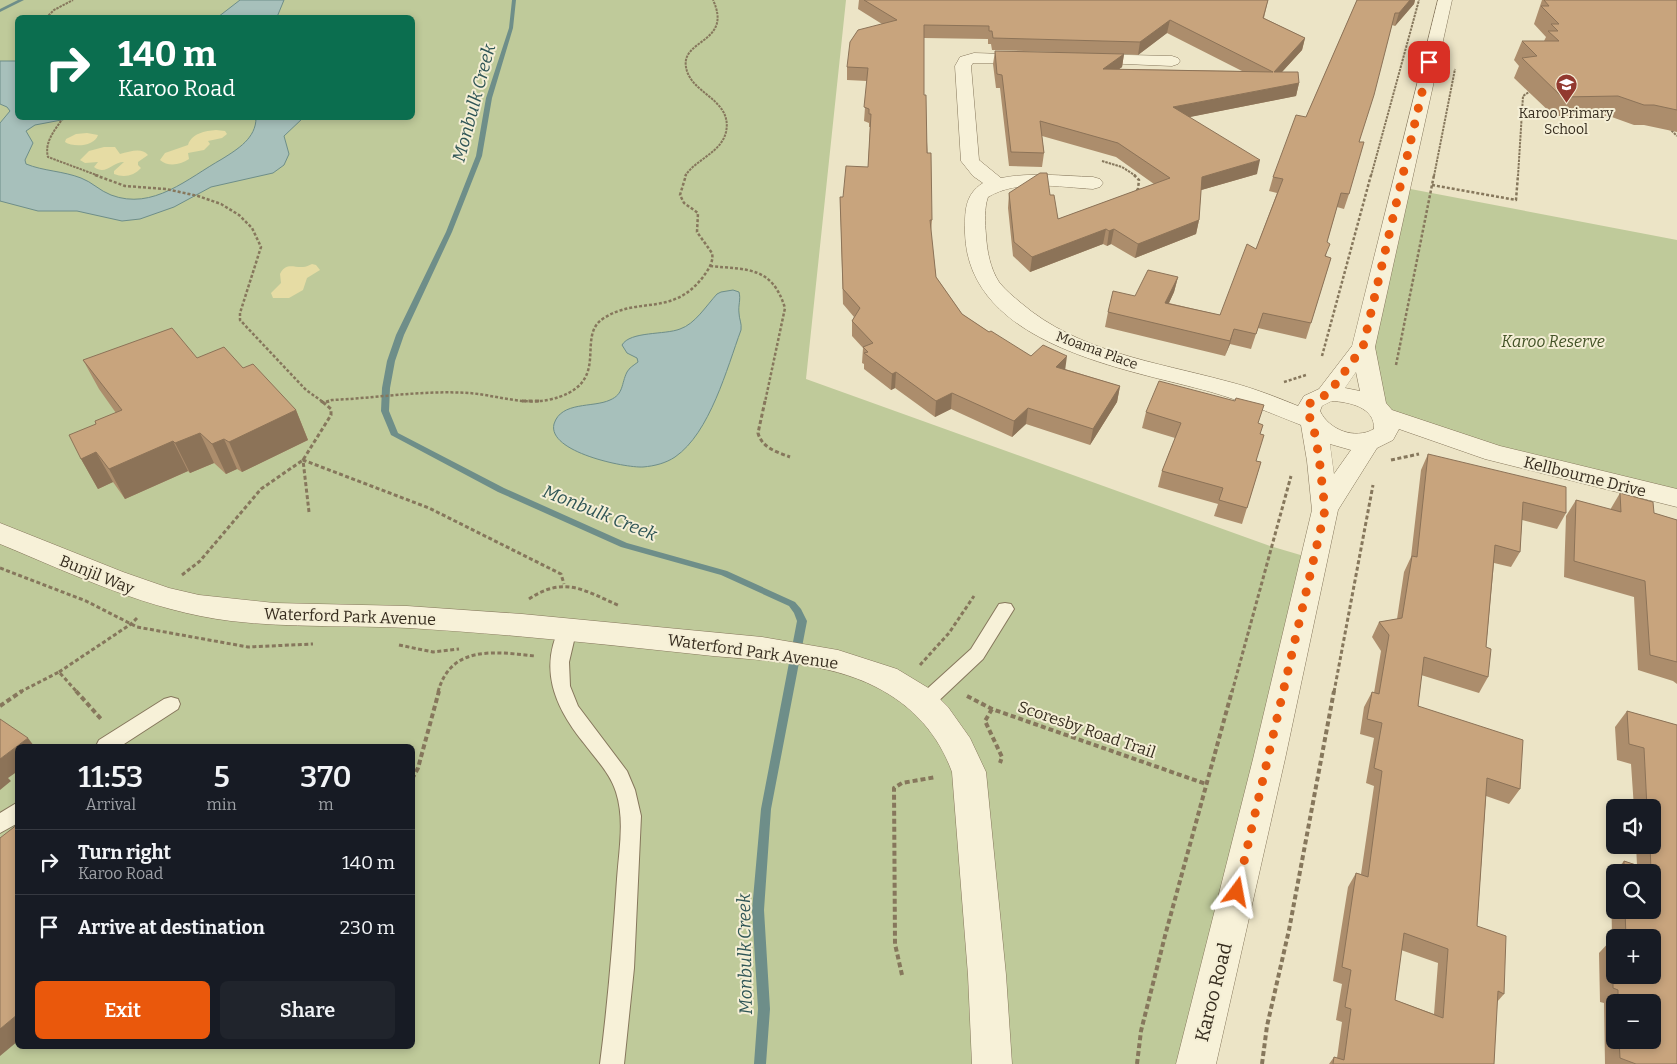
<!DOCTYPE html>
<html lang="en">
<head>
<meta charset="utf-8">
<style>
	:root { --surface:#171b24; --page:#20242c; --text:#f1f3f6; --muted:#9ea1a6; --line:#363941; --accent:#ea580c }
	body { margin:0; font-family:Bitter,serif; background:var(--page); color:var(--text); height:100vh; display:flex; flex-direction:column; font-size:19px; white-space:nowrap }
	* { box-sizing:border-box; margin:0 }
	p { font-size:16px; color:var(--muted) }
	.icon { flex:none; width:28px; height:28px; fill:none; stroke:currentColor; stroke-width:2; stroke-linecap:round; stroke-linejoin:round }
	.map { position:relative; flex:1; overflow:hidden }
	.drawer { position:absolute; left:15px; top:744px; width:400px; height:305px; display:flex; flex-direction:column; background:var(--surface); border-radius:8px; box-shadow:0 2px 8px #0003 }
	.drawer>* { flex:none }
	.top-card { position:absolute; left:15px; top:15px; width:400px; height:105px; border-radius:8px; box-shadow:0 2px 8px #0003; background:#0b6e4f; color:#fff; overflow:hidden }
	.controls { position:absolute; left:1606px; top:799px; display:grid; gap:10px }
	.controls a { display:grid; place-items:center; width:55px; height:55px; border-radius:8px; background:var(--surface); box-shadow:0 2px 8px #0003; font-size:25px }
	.pin { position:absolute; display:grid; place-items:center; width:42px; height:42px; color:#fff; margin:-21px; border-radius:10px; box-shadow:0 2px 8px #0006 }
	.me { position:absolute; width:55px; margin:-28px; rotate:13deg; stroke-linejoin:round; filter:drop-shadow(0 0 4px #0008) }
	.turn { display:flex; align-items:center; gap:18px; height:105px; padding:0 20px; font-size:22px }
	.turn .icon { width:65px; height:65px; stroke-width:2.5 }
	.turn b { display:block; font-size:35px; line-height:42px }
	.eta { display:flex; justify-content:space-evenly; align-items:center; height:85px; text-align:center }
	.eta b { font-size:30px; font-weight:600; line-height:35px }
	.cta { display:flex; gap:10px; margin-top:auto; padding:10px 20px }
	.cta a { flex:1; height:58px; border-radius:8px; background:var(--accent); color:#fff; font-size:20px; font-weight:600; line-height:58px; text-align:center }
	.cta a+a { background:var(--page); color:var(--text) }
	ul { padding:0; list-style:none }
	li { display:flex; align-items:center; gap:15px; height:65px; padding:0 20px; border-top:1px solid var(--line) }
	li div { flex:1 }
	li b { display:block; font-size:19px }
	li em { font-style:normal }
	.map>svg:first-child { display:block }
</style>
</head>
<body>
<div class="map">
<svg width="1677" height="1064" viewBox="0 0 1677 1064">
	<rect width="100%" height="100%" fill="#ece4c6"/>
	<!-- green -->
	<path fill="#bfca9a" fill-rule="evenodd" d="M0,0H846L806,379L1270,546L1314,559L1196,1064H0ZM18,18H412V118H18ZM18,746H412V1046H18Z
		M1400,187L1677,240V498L1384,416L1363,347Z"/>
	<!-- sand -->
	<path fill="#e6dca4" d="M216,130L225,131L227,134L222,138L208,141L210,144L204,150L188,153L189,159C180,165 168,167 160,160L165,153L188,145C192,133 205,131 216,130Z
		M87,133L98,135C95,146 74,148 65,142L66,139L76,134Z
		M104,147H115L120,154C130,152 141,147 148,155L138,162V165L141,168C134,176 124,178 114,174V171L124,162C112,162 106,176 94,167L98,162L85,163L80,160L89,151Z
		M312,264L316,265L320,270L307,278L303,290L289,298H273L271,293L281,283L280,274C286,262 294,268 303,267C306,267 309,265 312,264Z"/>
	<!-- water -->
	<path fill="#a7c0bb" stroke="#6e8e89" d="M240,0H284L277,17H218Z
		M0,61H17L18,118H72L35,125L26,131L33,143L25,160L26,164C43,171 63,171 81,178C92,182 100,191 111,195C153,211 188,178 222,159C238,149 256,138 256,118H303L284,136L289,154L284,165L273,173L211,187L174,207L140,219L122,221L77,211H38L0,201V123L10,111L7,107L0,104Z
		M733,290L739,292C741,300 738,305 739,313C739,319 742,323 741,330C727,368 710,433 675,457C666,463 655,466 643,467C625,468 547,452 554,424C561,401 593,408 610,400C624,394 621,384 627,372C629,368 634,365 638,362L637,358L627,353L622,345C630,331 665,335 680,329C695,324 706,306 717,294L721,292Z"/>
	<g fill="none" stroke-linecap="round" stroke-linejoin="round">
		<!-- stream -->
		<path fill="#6e8e89" fill-rule="evenodd" d="M18,0H24L0,12V9Z
			M512,0H516L513,28L492,98L482,156L452,232L404,335L395,361L390,388L389,411L398,433L504,488L627,543L727,571L795,602L801,609L807,621L771,809L764,910L770,1009L766,1064H754L758,1009L752,910L761,809L797,621L794,613L789,606L721,575L621,547L498,492L391,435L381,411L382,388L387,361L396,335L446,232L476,156L486,98L509,28Z"/>
		<defs>
			<path id="lane" d="M1005,603L1011,604L1014,609L983,659L931,708L924,710L917,708L915,703L917,698L971,649L999,604Z
				M568,621L574,623L577,628L569,662L570,686L578,706L627,771L635,790L641,816L634,968L624,1064H600C608,1002 613,941 617,879C619,850 625,820 616,792C610,773 595,758 583,742C554,706 538,667 562,623Z
				M171,697L178,699L180,704L178,709L121,746H96L99,740L164,699Z
				M18,802V823L0,833V813Z"/>
			<path id="street" d="M1438,0H1452L1375,347L1386,403L1392,410L1500,446L1677,489V507L1485,459L1399,429L1393,440L1377,448L1338,510L1285,759L1216,1064H1176L1253,759L1312,510L1307,461L1301,425C1271,413 1242,401 1211,392C1128,369 968,346 965,233C965,212 964,195 983,183L973,176L961,161L955,66L960,57L974,53L1038,55L1040,58L1038,61L1032,63H973L971,66L979,160L1001,178C1031,172 1063,176 1093,177L1100,179L1103,183L1100,187L1093,189C1059,187 1018,179 988,197C984,208 985,223 986,235C987,251 990,268 999,282C1005,290 1014,297 1021,303C1078,352 1156,362 1226,381C1250,387 1274,396 1298,406L1304,396L1319,389L1352,346ZM1356,372L1360,391L1345,388ZM1332,401C1349,402 1375,407 1374,429C1355,440 1329,430 1320,411L1322,406ZM1330,444L1351,450L1334,474Z
				M1085,54L1172,56L1178,58L1180,61L1178,64L1172,66L1079,62L1077,59L1079,56Z
				M0,523L123,572L169,588L199,595L274,603L407,606L522,614L762,637L838,650L897,669L930,689L948,707L970,738L986,772L1006,975L1012,1064H972L968,975L952,772C938,734 913,706 876,687C827,662 767,661 713,656C611,645 510,634 409,628C349,625 290,628 231,621C149,611 75,575 0,544Z"/>
		</defs>
		<!-- lane casing -->
		<use href="#lane" stroke="#86775c" stroke-width="2"/>
		<!-- street casing -->
		<use href="#street" stroke="#86775c" stroke-width="1"/>
		<!-- path-far3 -->
		<path stroke="#86775c" stroke-width="2" stroke-dasharray="2.5 1" stroke-linecap="butt" d="M46,18L54,10L73,0
			M63,118C55,130 44,142 48,157L99,176
			M1669,128L1677,136
			M1102,161L1122,167L1136,176
			M685,176C696,159 721,153 726,132C733,99 690,94 686,67C681,39 733,43 713,0
			M1371,176L1419,0
			M1434,176L1455,69
			M1518,176L1523,96L1532,90"/>
		<!-- path-far2 -->
		<path stroke="#86775c" stroke-width="2.5" stroke-dasharray="3 2" stroke-linecap="butt" d="M95,175L125,186L166,189L198,196L221,204L239,215L252,228L261,247L240,313V320L306,390L323,402
			M1134,175L1139,180L1138,189L1135,192
			M1432,185L1516,200L1518,175
			M710,266C748,270 772,266 785,308L765,402
			M1322,356L1371,175
			M1396,365L1434,175
			M1284,382L1306,375
			M326,402L332,400C377,398 423,390 469,393C495,395 522,405 548,400C616,385 573,337 604,318C639,296 672,317 703,277C708,270 714,262 712,253L697,232L698,213L684,203L680,195L686,175"/>
		<!-- path-far1 -->
		<path stroke="#86775c" stroke-width="3" stroke-dasharray="4 2.5" stroke-linecap="butt" d="M321,401L324,403L329,401
			M522,401H540
			M765,401L758,433C762,448 777,452 790,457
			M1391,460L1419,454
			M309,512L303,460L429,508L561,574L564,584
			M0,568L86,601L137,627L248,647L313,644
			M182,575L200,561L261,489L303,460L331,415V409L324,403
			M529,599C565,575 585,591 620,606
			M399,645L433,652L459,649
			M920,665L949,633L974,596
			M59,672L131,624L138,617
			M20,692L59,672L77,692
			M438,692C451,644 496,652 535,656
			M1232,692L1291,476
			M1334,692L1373,485"/>
		<!-- path -->
		<path stroke="#86775c" stroke-width="4" stroke-dasharray="5 3" stroke-linecap="butt" d="M76,691L102,720
			M967,696L992,709L1206,784
			M0,706L22,691
			M992,709L985,721L1002,757L1000,763
			M412,779L418,768L439,691
			M902,975L895,944L894,788L902,783L936,777
			M1137,1064L1141,1031L1166,932L1232,691
			M1262,1064L1267,1026L1289,930L1334,691"/>
		<!-- lane -->
		<use href="#lane" fill="#f7f1d8" fill-rule="evenodd"/>
		<!-- street -->
		<use href="#street" fill="#f7f1d8" fill-rule="evenodd"/>
	</g>
	<!-- wall -->
	<path fill="#ac8d6c" fill-rule="evenodd" d="M859,0H1268L1264,18L1305,38L1302,50L1282,72L1299,83L1296,96L1189,117L1257,174L1201,190L1199,220L1196,234L1135,258L1111,244L1107,246L1103,244L1030,272L1013,256L1008,208L1009,193L1050,195L1058,219L1154,184L1116,157L1042,136L1044,153L1042,167L1009,166L1000,88H996L993,64L995,51L1058,52L992,50L991,44H988V39L924,38V95L932,220L931,232L936,277L962,314L989,332L1031,356L1065,369L1120,386L1117,402L1090,445L1026,424L1012,437L951,409L935,417L895,388L891,390L864,369V364L862,363L863,348L852,336V321L854,317L843,304L840,197H843L868,167L870,127H869V123L864,121L867,81L847,80V67L882,24L858,9ZM1167,33L1242,71L1119,69L1122,67L1124,54L1138,55Z
		M1357,0H1415L1414,4L1395,26L1392,25L1359,142L1349,194L1344,209L1337,207L1327,242L1326,257L1331,258L1306,339L1258,328L1251,349L1230,344L1225,356L1105,327L1108,312L1135,296L1178,277L1174,292L1169,303L1220,315L1256,249L1277,193L1269,191L1273,177L1306,117Z
		M1542,0H1677V132L1644,125H1634L1609,116H1554L1514,78L1519,66L1514,60L1522,41H1544L1546,37L1534,24Z
		M197,358L243,368L296,410L308,440L242,472L237,469L226,474L214,463L190,473L188,471L125,499L113,482L98,489L81,459L96,424L116,413L99,389L83,360Z
		M1146,412L1258,424L1260,434L1256,461L1261,462L1242,524L1214,516L1218,504L1158,487L1162,471L1175,438L1142,428Z
		M1428,454L1566,513L1557,529L1522,520L1520,552L1511,567L1494,563L1486,647L1488,677L1479,693L1421,675L1418,706L1520,789L1509,804L1486,796L1477,926L1504,994L1497,1002L1494,1064H1329L1334,1057L1337,1058L1342,1022L1336,1020L1342,984L1333,981L1348,887L1356,873L1361,874L1374,786L1366,783L1374,738L1360,734L1364,707L1372,692L1374,693L1381,651L1372,637L1379,622L1397,619L1404,572L1411,557L1421,470ZM1401,950L1438,963L1434,1014L1395,1000Z
		M1620,493L1654,513L1677,520V684L1673,681L1638,670L1634,597L1564,577L1566,516L1576,500L1610,510Z
		M1627,711L1677,725V1064H1605L1604,1003L1600,1002L1599,953L1612,939L1611,876L1624,861L1637,865L1636,845H1652V808H1634L1631,764L1617,760L1615,727ZM1615,872H1652V910H1615ZM1615,938H1652L1615,975ZM1615,1002H1652V1040H1615Z"/>
	<!-- shaded-wall -->
	<path fill="#8c7358" d="M1410,0H1415L1414,4L1395,26L1399,13Z
		M1170,20L1167,33L1138,55L1140,42Z
		M1305,38L1302,50L1270,85L1274,72Z
		M1124,54L1122,67L1101,82L1103,69Z
		M1299,83L1296,96L1170,121L1173,107Z
		M1260,160L1257,174L1198,191L1202,177Z
		M1199,220L1196,234L1135,258L1138,244Z
		M1106,229L1103,244L1030,272L1032,257Z
		M1114,229L1111,244L1107,246L1109,231Z
		M1178,277L1174,292L1162,318L1165,303Z
		M1234,329L1230,344L1225,356Z
		M1067,356L1065,371L1056,367Z
		M896,372L895,388L891,390L892,374Z
		M1120,386L1117,402L1090,445L1093,429Z
		M952,393L951,409L935,417L936,401Z
		M1028,408L1026,424L1012,437L1014,421Z
		M296,410L308,440L242,472L229,442Z
		M200,433L214,463L190,473L175,443Z
		M224,439L237,469L226,474L212,444Z
		M173,441L188,471L125,499L109,469Z
		M96,452L113,482L98,489L81,459Z
		M28,738L34,746H18V771L8,778L11,781L0,790V759Z
		M18,1014V1041L0,1056V1029Z"/>
	<!-- building -->
	<path fill="#c8a47d" stroke="#8c7358" fill-rule="evenodd" d="M864,0H1268L1263,18L1305,38L1274,72H1298L1299,83L1173,107L1260,160L1202,177L1199,220L1138,244L1114,229L1109,231L1106,229L1032,257L1014,242L1009,193L1040,173H1047L1050,195H1054L1058,219L1170,178L1118,143L1040,121L1044,153L1011,152L1002,75L997,74L995,51L1124,54L1103,69L1273,72L1170,20L1140,42L993,38L992,31H989V26L924,25V95H926L927,153H931L932,220H930L936,277L962,314L989,332L991,331L1031,356L1043,345L1067,356L1056,367L1120,386L1093,429L1028,408L1014,421L952,393L936,401L896,372L892,374L864,353L868,352L863,347L873,343L852,321L860,308L843,289L840,197H843L846,166L868,167L871,114H869V109L864,107L868,68L847,67L850,42L858,30L897,20Z
		M1357,0H1410L1399,13H1395L1374,95L1359,142H1364L1349,194L1341,193L1327,242L1330,244L1325,256L1331,258L1311,323L1263,313L1256,334L1234,329L1230,341L1108,312L1113,291L1135,296L1148,270L1178,277L1165,303L1220,315L1247,244L1256,249L1283,179L1273,177L1296,115L1306,117Z
		M1544,0H1677V110L1654,105H1644L1618,96L1562,97L1522,58L1537,56L1522,41H1559L1548,31H1558L1551,24H1559L1541,6H1549Z
		M172,328L197,358L224,347L243,368L253,364L296,410L229,442L224,439L212,444L200,433L175,443L173,441L109,469L96,452L81,459L69,435L96,424L95,421L122,410L83,360Z
		M1159,381L1235,401L1236,398L1264,405L1258,423L1263,425L1260,434L1264,435L1256,461L1261,462L1247,508L1219,500L1223,488L1162,471L1181,423L1146,412Z
		M1428,454L1566,487V513L1523,502L1520,552L1495,545L1486,647L1491,649L1488,677L1424,657L1418,706L1523,740L1520,789L1487,778L1477,926L1506,936L1504,994L1498,991L1494,1064H1333L1334,1057L1344,1060L1351,1009L1345,1007L1351,970L1342,967L1356,873L1368,877L1382,771L1374,768L1382,723L1367,719L1372,692L1379,694L1389,635L1379,622L1402,618L1412,556L1417,557ZM1404,933L1448,949L1443,1018L1395,1000Z
		M1620,493L1653,502L1654,513L1677,520V662L1650,655L1645,581L1574,561L1576,500L1621,512Z
		M1627,711L1677,725V1064H1636L1620,1058L1619,1040H1652V1002H1618V990L1613,988V938L1615,939V975H1652V938H1626L1625,910H1652V872H1624V861L1651,870L1650,845H1652V808H1647L1644,748L1629,744Z
		M0,719L28,738L0,759Z
		M18,824V1014L0,1029V838Z"/>
	<g fill="none" stroke-linecap="round" stroke-linejoin="round">
		<!-- route -->
		<path stroke="#ea580c" stroke-width="9" stroke-dasharray="0 16.2" d="M1237,892L1325,510L1319,457L1313,424L1307,412L1308,405L1314,400L1328,394L1363,347L1429,62"/>
	</g>
	<!-- icons -->
	<defs>
		<symbol id="school-pin" viewBox="-11 -11 22 30"><path d="M0 17L-7.5 6A9.5 9.5 0 1 1 7.5 6Z" fill="#92392f" stroke="#f4eed5"/><path d="M0-5L7-2L0 1L-7-2ZM-4 1L0 2.5L4 1V4Q0 6-4 4Z" fill="#fff"/></symbol>
	</defs>
	<g fill-rule="evenodd">
		<use href="#school-pin" x="1554" y="72" width="25" height="34"/>
	</g>
	<g text-anchor="middle" stroke-width="4" stroke-linejoin="round" paint-order="stroke">
		<!-- far-poi labels -->
		<g font-size="14" fill="#372d1f" stroke="#f4eed5">
			<text x="1566" y="118">Karoo Primary<tspan x="1566" dy="16">School</tspan></text>
		</g>
		<!-- far-street labels -->
		<g font-size="14" fill="#372d1f" stroke="#f4eed5">
			<text transform="translate(1097 350) rotate(20)" y="5">Moama Place</text>
		</g>
		<!-- park labels -->
		<g font-size="16" font-style="italic" fill="#435327" stroke="#f4eed5">
			<text x="1553" y="347">Karoo Reserve</text>
		</g>
		<!-- street labels -->
		<g font-size="16" fill="#372d1f" stroke="#f4eed5">
			<text transform="translate(1585 476) rotate(14)" y="6">Kellbourne Drive</text>
			<text transform="translate(97 574) rotate(22)" y="6">Bunjil Way</text>
			<text transform="translate(350 616) rotate(2)" y="6">Waterford Park Avenue</text>
			<text transform="translate(753 651) rotate(8)" y="6">Waterford Park Avenue</text>
			<text transform="translate(1087 729) rotate(19)" y="6">Scoresby Road Trail</text>
		</g>
		<!-- water labels -->
		<g font-size="18" font-style="italic" fill="#2f5556" stroke="#f4eed5">
			<text transform="translate(474 103) rotate(-75)" y="6">Monbulk Creek</text>
			<text transform="translate(600 513) rotate(22)" y="6">Monbulk Creek</text>
			<text transform="translate(745 954) rotate(-91)" y="6">Monbulk Creek</text>
		</g>
		<!-- near-street labels -->
		<g font-size="19" fill="#372d1f" stroke="#f4eed5">
			<text transform="translate(1213 992) rotate(-76)" y="7">Karoo Road</text>
		</g>
	</g>
</svg>
<div class="controls">
<a><svg class="icon" aria-label="sound" viewBox="0 0 24 24"><path d="M4 9h4l5-4v14l-5-4H4zM17 9q2 3 0 6"/></svg></a>
<a><svg class="icon" aria-label="search" viewBox="0 0 24 24"><circle cx="10" cy="10" r="6"/><path d="M15 15l6 6"/></svg></a>
<a>+</a>
<a>−</a>
</div>
<div class="pin" style="left:1429px;top:62px;background:#d93025"><svg class="icon" aria-label="arrive" viewBox="0 0 24 24"><path d="M6 21V4h12l-3 4 3 4H6"/></svg></div>
<svg class="me" style="left:1237px;top:892px" viewBox="-20 -20 40 40"><path d="M0-17L14 15 0 8-14 15z" fill="#ea580c" stroke="#fff" stroke-width="4"/></svg>
<div class="top-card">
<div class="turn"><svg class="icon" aria-label="right" viewBox="0 0 24 24"><path d="M7 20v-9h11M14 6l5 5-5 5"/></svg><div><b>140 m</b>Karoo Road</div></div>
</div>
<section class="drawer">
<div class="eta">
<div><b>11:53</b><p>Arrival</p></div>
<div><b>5</b><p>min</p></div>
<div><b>370</b><p>m</p></div>
</div>
<ul>
<li><svg class="icon" aria-label="right" viewBox="0 0 24 24"><path d="M7 20v-9h11M14 6l5 5-5 5"/></svg><div><b>Turn right</b><p>Karoo Road</p></div><em>140 m</em></li>
<li><svg class="icon" aria-label="arrive" viewBox="0 0 24 24"><path d="M6 21V4h12l-3 4 3 4H6"/></svg><div><b>Arrive at destination</b></div><em>230 m</em></li>
</ul>
<div class="cta"><a>Exit</a><a>Share</a></div>
</section>
</div>
</body>
</html>
